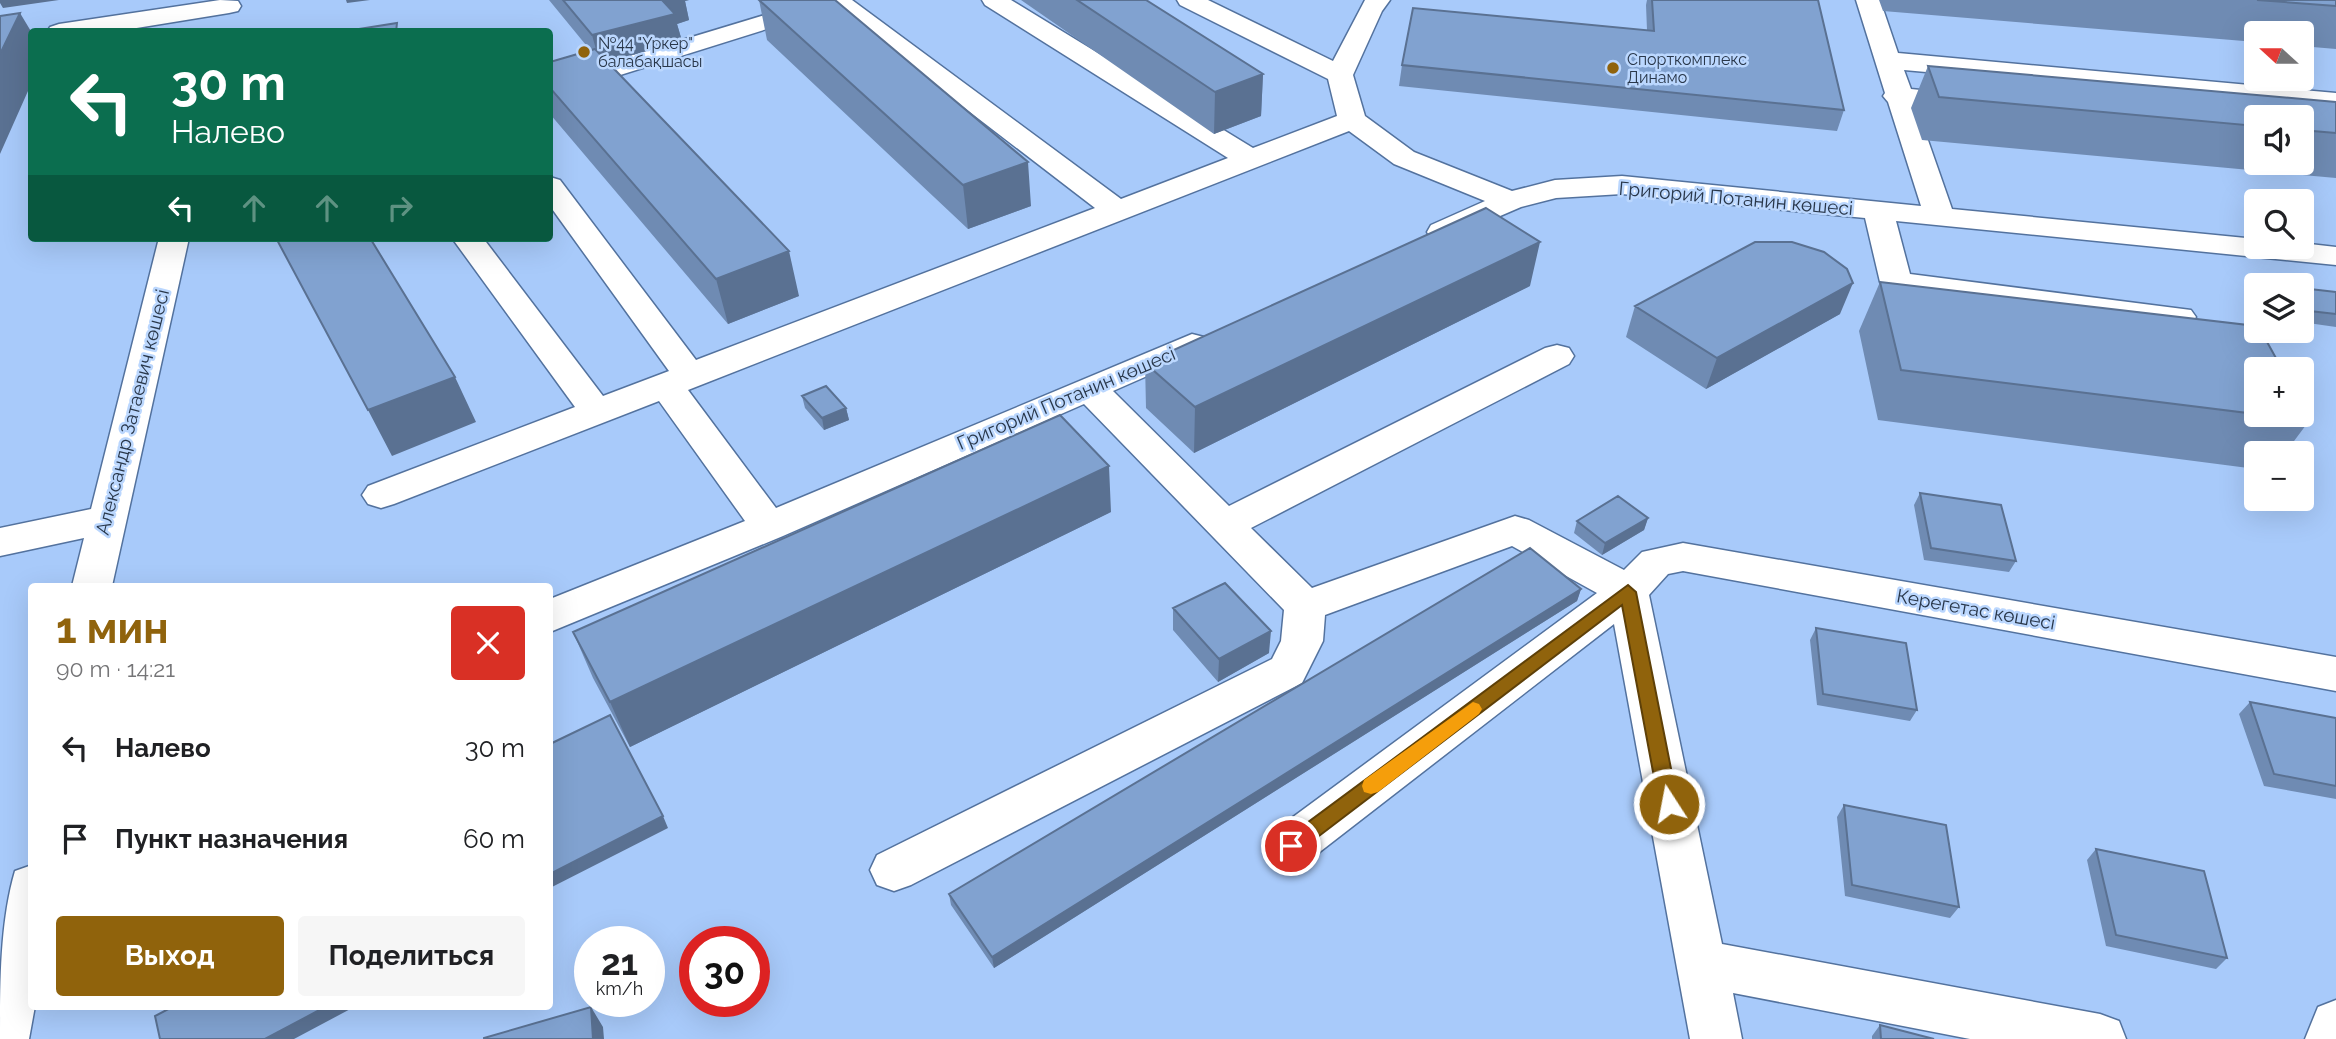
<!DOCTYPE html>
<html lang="ru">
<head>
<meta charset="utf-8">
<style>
	:root { --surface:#fff; --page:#f6f6f6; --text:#202124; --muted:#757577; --accent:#90630c }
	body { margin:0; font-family:Raleway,sans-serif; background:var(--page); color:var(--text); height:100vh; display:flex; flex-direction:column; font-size:26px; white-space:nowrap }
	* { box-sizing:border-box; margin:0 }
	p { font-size:23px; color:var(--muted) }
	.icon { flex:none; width:38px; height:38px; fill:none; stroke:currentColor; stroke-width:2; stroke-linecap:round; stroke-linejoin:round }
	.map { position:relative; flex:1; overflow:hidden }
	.sheet { position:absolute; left:28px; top:583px; width:525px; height:427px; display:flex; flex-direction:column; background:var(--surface); border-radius:7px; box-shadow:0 7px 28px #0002 }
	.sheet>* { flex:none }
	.guide { position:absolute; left:28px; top:28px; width:525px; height:214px; border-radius:7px; box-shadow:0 7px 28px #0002; background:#0b6e4f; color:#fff; overflow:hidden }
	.needle { width:46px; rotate:291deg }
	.fabs { position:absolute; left:2244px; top:21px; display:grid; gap:14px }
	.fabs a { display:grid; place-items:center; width:70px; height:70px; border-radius:7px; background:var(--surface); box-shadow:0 7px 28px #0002; font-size:35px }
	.speed { position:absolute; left:574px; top:926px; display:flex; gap:14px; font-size:35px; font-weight:700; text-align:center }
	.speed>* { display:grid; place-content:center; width:91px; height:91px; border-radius:50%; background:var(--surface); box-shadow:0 7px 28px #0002; line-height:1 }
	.speed small { font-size:18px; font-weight:400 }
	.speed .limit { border:10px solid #d22; background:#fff; color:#111 }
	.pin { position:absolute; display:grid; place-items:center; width:60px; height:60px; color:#fff; margin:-30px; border:4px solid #fff; border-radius:50%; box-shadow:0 2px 7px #0007 }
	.me { position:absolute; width:77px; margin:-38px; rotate:349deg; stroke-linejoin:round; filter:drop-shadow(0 0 5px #0008) }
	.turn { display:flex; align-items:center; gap:24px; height:147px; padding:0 28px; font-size:32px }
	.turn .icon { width:91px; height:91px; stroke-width:2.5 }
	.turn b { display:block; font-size:49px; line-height:60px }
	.lanes { display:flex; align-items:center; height:66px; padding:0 28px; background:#0003; justify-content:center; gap:35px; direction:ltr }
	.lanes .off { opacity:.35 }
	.round { display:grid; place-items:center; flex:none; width:74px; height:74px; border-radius:7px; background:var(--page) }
	.head { display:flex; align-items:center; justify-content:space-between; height:119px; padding:0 28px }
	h1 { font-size:42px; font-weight:700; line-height:52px; color:var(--accent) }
	.button { display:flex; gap:14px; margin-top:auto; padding:14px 28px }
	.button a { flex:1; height:80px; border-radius:7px; background:var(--accent); color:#fff; font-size:28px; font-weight:700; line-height:80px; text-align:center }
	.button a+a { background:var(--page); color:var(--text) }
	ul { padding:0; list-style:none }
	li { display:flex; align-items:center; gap:21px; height:91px; padding:0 28px }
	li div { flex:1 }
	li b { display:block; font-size:26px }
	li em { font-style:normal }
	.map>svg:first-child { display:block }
</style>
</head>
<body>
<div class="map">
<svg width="2336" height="1039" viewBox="0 0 2336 1039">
	<rect width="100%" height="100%" fill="#a8cafa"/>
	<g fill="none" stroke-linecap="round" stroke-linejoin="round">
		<defs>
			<path id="minor" d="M220,0L238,1L241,6L238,11L229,13L112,32H47L50,27L59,24Z
				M814,0L821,2L824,7L821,12L550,97V80Z
				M824,0H852L1121,199L1228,158L985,5L982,0H1011L1253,148L1337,116L1328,79L1180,5L1177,0H1208L1333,61L1365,0H1390L1382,11L1353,75L1365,116L1414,152L1512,191L1555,180L1622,176L1921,206L1888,102L1883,96L1885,93L1856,0H1880L1898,53L2336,93V109L1904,70L1911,89L1979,96L1983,102L1979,108L1969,110L1916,106L1952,209L2256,239V247H2301V243L2336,247V265L1896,221L1910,274L2191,310L2196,317L2191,324L2179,327L1885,289L1880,282L1865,218L1622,194L1556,198L1521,207L1442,241L1431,239L1427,232L1431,225L1485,201L1394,164L1349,131L688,390L776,508L1192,334L1204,337L1209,344L1204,351L1113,391L1229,506L1545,348L1557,345L1569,348L1574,356L1569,364L1251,528L1312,588L1515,516L1529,520L1624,570L1642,552L1683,543L2336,657V691L1683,571L1668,574L1649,595L1722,944L2100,1014L2119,1021L2126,1039H1970L1733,993L1742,1039H1690L1614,624L1308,861L1291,867L1274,861L1267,846L1274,831L1597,593L1512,546L1325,615L1323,641L1302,683L911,885L894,891L877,885L870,870L877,855L1272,659L1281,641L1284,610L1084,404L783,536L550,632V599L745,521L659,401L394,504L381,508L368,504L362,495L368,486L575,407L452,238H483L603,396L669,371L550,206V177L560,180L696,360L1095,208Z
				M159,238H189L112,586H72L84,538L0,556V528L91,509Z
				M32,865V1006H35L29,1039H0C0,984 0,922 15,871Z
				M2336,1000V1039H2305L2318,1007Z"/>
		</defs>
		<!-- minor casing -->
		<use href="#minor" stroke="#53729e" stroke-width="3"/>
		<!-- minor -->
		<use href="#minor" fill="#fff" fill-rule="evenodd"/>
	</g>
	<!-- wall -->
	<path fill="#6f8bb3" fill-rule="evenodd" d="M549,0H689L685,1L689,20L677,24L682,41L608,62L799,296L728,324L550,114V62L590,50Z
		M759,0L1031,206L968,229L767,40Z
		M1021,0H1146L1263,74L1261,116L1214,134Z
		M1647,0H1818L1844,110L1837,131L1399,86L1402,65L1647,30L1646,5Z
		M1879,0H2336V49L2301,46V33H2256V42L1883,11Z
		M1928,66L2336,102V178L1922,140L1911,108ZM2256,117H2301V163H2256Z
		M1880,282L2309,421L2285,453H2256V469L1878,420L1859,331Z
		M1530,286L1194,453L1146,408L1145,363Z
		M2301,288L2336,292V327L2301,322Z
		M1635,306L1840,314L1706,389L1626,337Z
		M802,396L846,408L849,420L824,430L805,408Z
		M1920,493L2016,561L2009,572L1924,560L1914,505Z
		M1111,512L630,747L593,678L573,632Z
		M1648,518L1644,530L1602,555L1574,533L1577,521Z
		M1581,589L1577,601L994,968L951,905L949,894Z
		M1173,608L1269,653L1218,682L1173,630Z
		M1816,628L1917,710L1910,721L1817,705L1810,640Z
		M2250,702L2336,718V799L2264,786L2239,714Z
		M1844,805L1959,907L1950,918L1845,896L1837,817Z
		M2096,849L2227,958L2216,969L2106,946L2087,860Z
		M1880,1025L1934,1039H1872V1036Z"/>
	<!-- shaded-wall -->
	<path fill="#5a7192" d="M0,0H59L3,8L0,3Z
		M346,0H370L347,3Z
		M661,0H689L685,1L689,20L677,24L682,41L600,64L592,35Z
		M20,13L32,33V82L0,154V54Z
		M1263,74L1261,116L1214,134L1215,92Z
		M1028,162L1031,206L968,229L963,185Z
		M1540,242L1530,286L1194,453L1195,407Z
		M789,251L799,296L728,324L716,279Z
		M1853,283L1840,314L1706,389L1717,358Z
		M455,377L476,422L392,456L368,410Z
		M846,408L849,420L824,430L822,418Z
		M1109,466L1111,512L630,747L610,702Z
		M1648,518L1644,530L1602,555L1605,543Z
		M1581,589L1577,601L994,968L992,957Z
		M1271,631L1269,653L1218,682L1219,659Z
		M663,816L668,828L550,888V874Z
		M327,1006H356L294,1039H265Z
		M591,1007L603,1027L604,1039H593Z"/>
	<!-- building -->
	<path fill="#81a2d0" stroke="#5a7192" stroke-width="2" d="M563,0H662L675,14L592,35Z
		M759,0H835L1028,162L963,185Z
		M1077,0H1146L1263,74L1215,92Z
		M1652,0H1818L1844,110L1402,65L1413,8L1654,31Z
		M2257,0H2336V6Z
		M20,13L0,54V16Z
		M397,23L396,32H340Z
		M595,49L789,251L716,279L550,88V62Z
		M1928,66L2336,102V133L2301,130V117H2256V126L1939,97Z
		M1486,208L1540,242L1195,407L1145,363Z
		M276,238H370L455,377L368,410Z
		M1755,242H1792L1824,252L1847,269L1853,283L1717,358L1635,306Z
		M1880,282L2256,326V331H2261L2282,369H2256V414L1901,370Z
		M2301,288L2336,292V314L2301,310Z
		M826,386L846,408L822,418L802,396Z
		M2301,406L2309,421L2258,415H2301Z
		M1060,415L1109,466L610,702L573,632Z
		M1920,493L2001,505L2016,561L1931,548Z
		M1618,496L1648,518L1605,543L1577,521Z
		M1530,548L1581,589L992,957L949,894Z
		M1225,583L1271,631L1219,659L1173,608Z
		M1816,628L1906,643L1917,710L1823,694Z
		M2250,702L2336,718V786L2274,774Z
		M610,715L663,816L550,874V744Z
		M1844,805L1946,825L1959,907L1852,885Z
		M2096,849L2204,871L2227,958L2116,935Z
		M174,1006H327L265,1039H160L155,1016Z
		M591,1007L593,1039H484V1038Z
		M1880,1025L1934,1039H1881Z"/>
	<!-- route -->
	<path fill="#90630c" stroke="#5e4008" stroke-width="2" d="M1628,585L1636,592L1678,804L1675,810L1669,812L1662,810L1659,804L1622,605L1298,852L1291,855L1284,852L1281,846L1284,840Z"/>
	<!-- slow -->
	<path fill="#f59e0b" d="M1473,702L1479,704L1482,709L1479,714L1378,792L1371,794L1364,792L1362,786L1364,780Z"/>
	<!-- markers -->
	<g fill="#90630c" stroke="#bbd7fe" stroke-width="2.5">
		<circle cx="584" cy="52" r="7"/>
		<circle cx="1613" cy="68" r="7"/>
	</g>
	<g text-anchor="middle" stroke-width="5" stroke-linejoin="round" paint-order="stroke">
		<!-- far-poi labels -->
		<g font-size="16" fill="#29374a" stroke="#bbd7fe" text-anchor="start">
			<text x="598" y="49">№44 "Үркер"<tspan x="598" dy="18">балабақшасы</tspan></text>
			<text x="1627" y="65">Спорткомплекс<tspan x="1627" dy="18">Динамо</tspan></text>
		</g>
		<!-- street labels -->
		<g font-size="19" fill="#29374a" stroke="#bbd7fe">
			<text transform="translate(1736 198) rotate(5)" y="7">Григорий Потанин көшесі</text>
			<text transform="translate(1066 398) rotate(-23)" y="7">Григорий Потанин көшесі</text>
			<text transform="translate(132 412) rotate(-76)" y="7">Александр Затаевич көшесі</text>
			<text transform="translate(1976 609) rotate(10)" y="7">Керегетас көшесі</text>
		</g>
	</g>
</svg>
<div class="fabs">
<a><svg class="needle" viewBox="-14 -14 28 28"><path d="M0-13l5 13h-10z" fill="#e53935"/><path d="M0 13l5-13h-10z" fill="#757577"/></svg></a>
<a><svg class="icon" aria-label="sound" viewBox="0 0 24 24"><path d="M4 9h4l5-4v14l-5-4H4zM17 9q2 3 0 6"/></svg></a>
<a><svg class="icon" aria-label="search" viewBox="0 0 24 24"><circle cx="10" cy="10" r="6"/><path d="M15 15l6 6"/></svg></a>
<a><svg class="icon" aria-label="layers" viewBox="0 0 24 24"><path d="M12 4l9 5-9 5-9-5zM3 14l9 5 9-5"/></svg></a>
<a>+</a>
<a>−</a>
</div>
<div class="speed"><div>21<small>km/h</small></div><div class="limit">30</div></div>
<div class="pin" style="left:1291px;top:846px;background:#d93025"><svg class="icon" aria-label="arrive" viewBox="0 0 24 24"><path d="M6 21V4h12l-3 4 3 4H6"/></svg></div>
<svg class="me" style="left:1669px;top:804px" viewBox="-20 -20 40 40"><circle r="17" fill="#90630c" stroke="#fff" stroke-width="3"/><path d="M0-11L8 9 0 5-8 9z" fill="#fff"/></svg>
<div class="guide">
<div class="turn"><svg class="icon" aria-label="left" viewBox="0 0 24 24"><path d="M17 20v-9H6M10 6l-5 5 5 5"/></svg><div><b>30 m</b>Налево</div></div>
<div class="lanes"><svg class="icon" aria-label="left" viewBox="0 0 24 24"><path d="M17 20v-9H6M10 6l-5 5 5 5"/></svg><svg class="icon off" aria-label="ahead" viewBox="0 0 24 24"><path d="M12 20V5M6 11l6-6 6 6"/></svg><svg class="icon off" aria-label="ahead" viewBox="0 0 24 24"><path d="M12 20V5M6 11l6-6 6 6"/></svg><svg class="icon off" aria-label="right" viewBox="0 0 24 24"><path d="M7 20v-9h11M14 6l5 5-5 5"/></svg></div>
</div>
<section class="sheet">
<div class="head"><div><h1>1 мин</h1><p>90 m · 14:21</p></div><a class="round" style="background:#d93025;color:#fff"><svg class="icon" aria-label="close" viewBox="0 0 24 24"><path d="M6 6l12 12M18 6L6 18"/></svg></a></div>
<ul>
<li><svg class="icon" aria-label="left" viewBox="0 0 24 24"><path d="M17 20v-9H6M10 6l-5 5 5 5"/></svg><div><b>Налево</b></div><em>30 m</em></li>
<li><svg class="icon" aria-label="arrive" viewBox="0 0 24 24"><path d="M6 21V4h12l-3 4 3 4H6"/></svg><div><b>Пункт назначения</b></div><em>60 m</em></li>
</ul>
<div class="button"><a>Выход</a><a>Поделиться</a></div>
</section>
</div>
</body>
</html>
